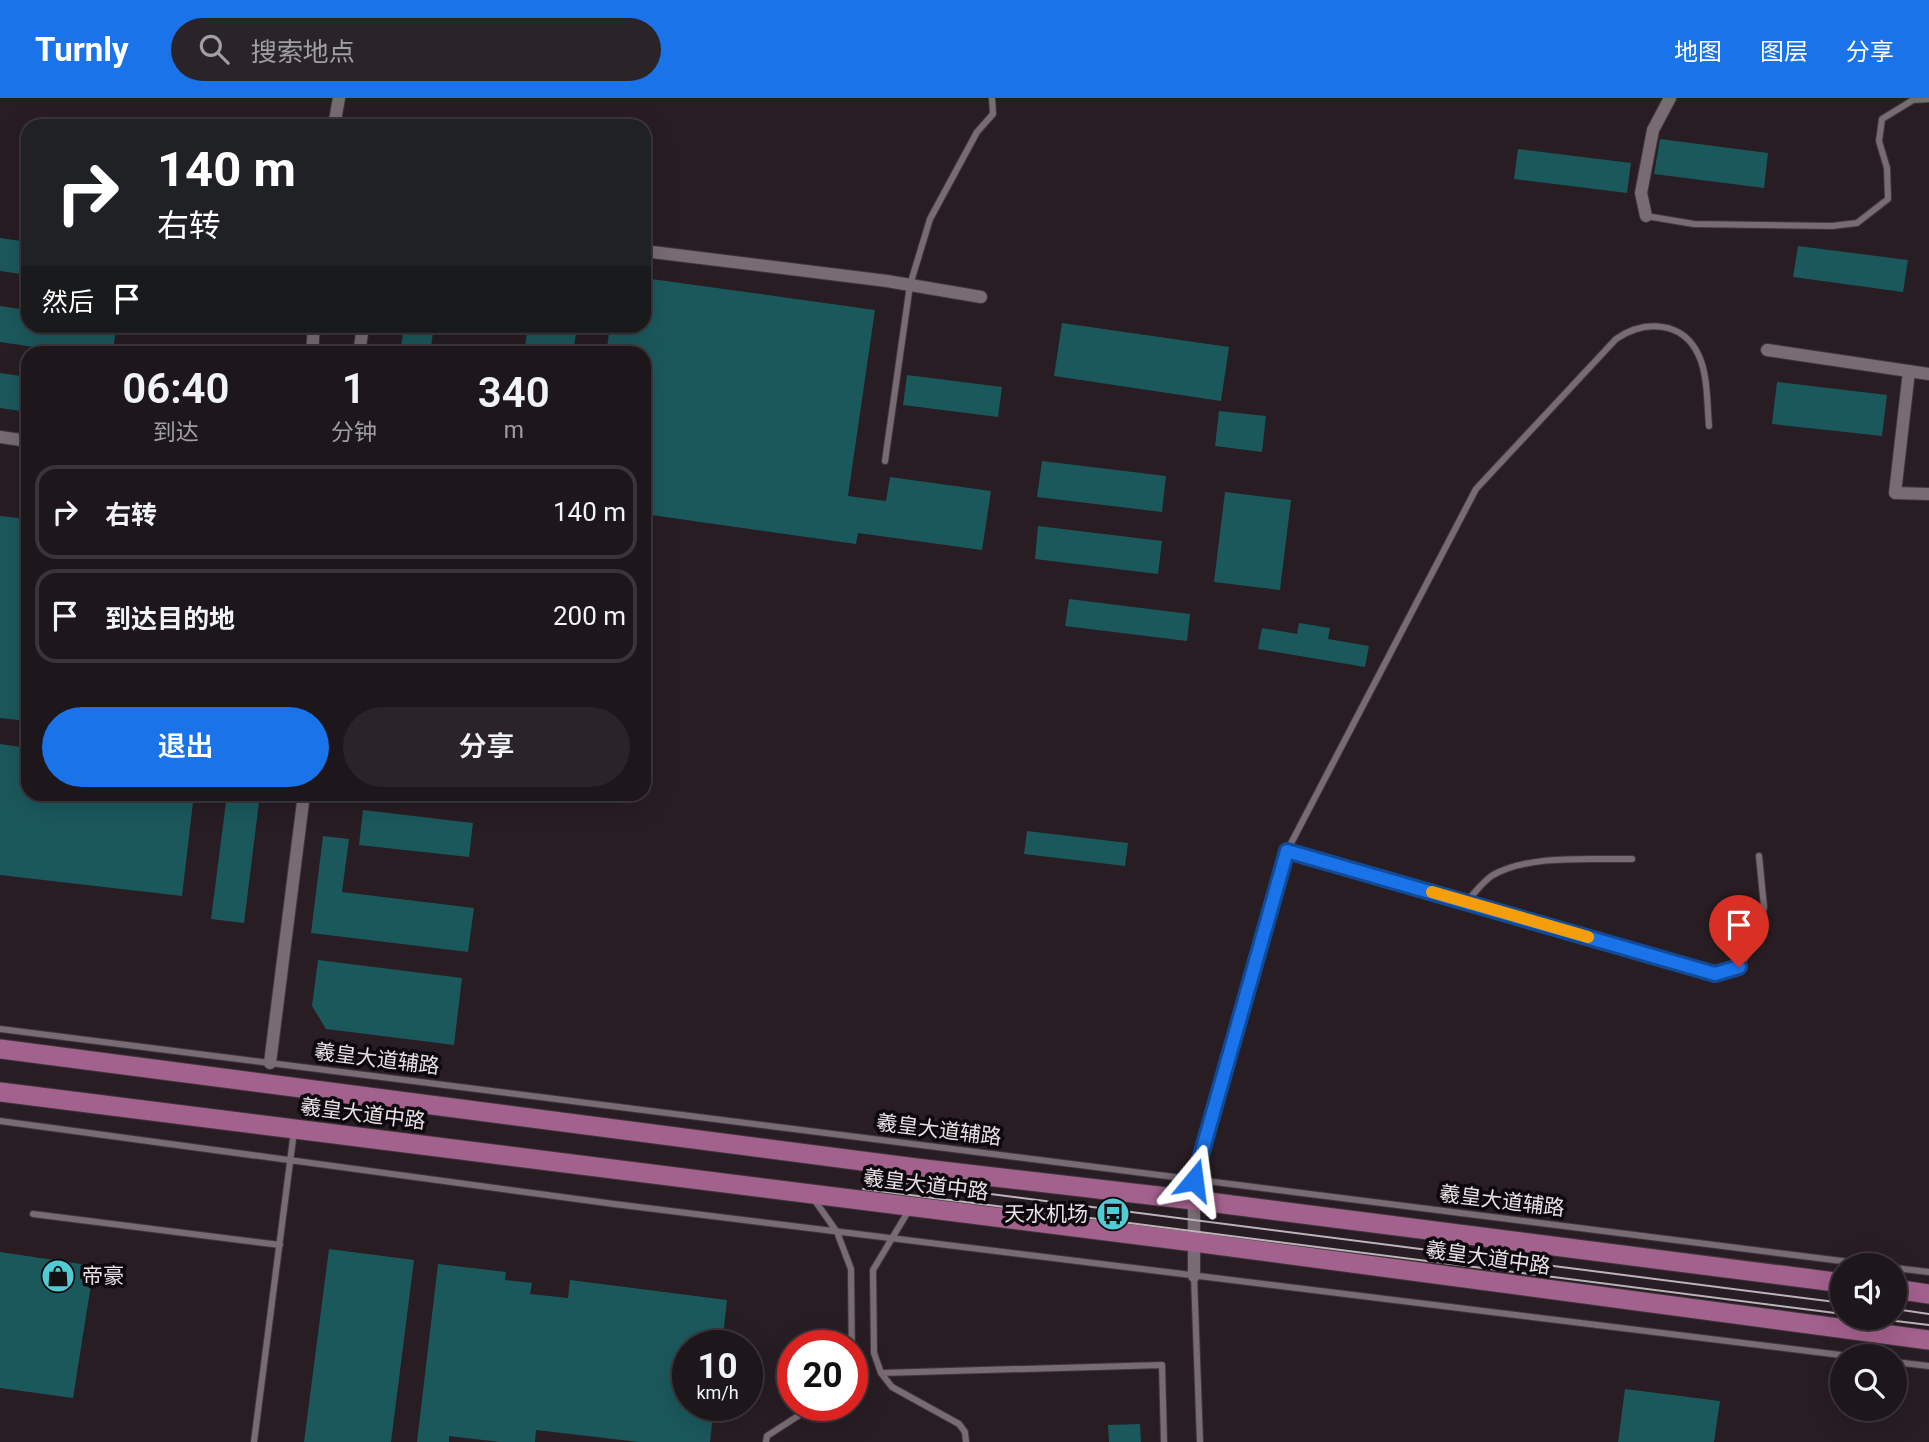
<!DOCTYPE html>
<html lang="zh">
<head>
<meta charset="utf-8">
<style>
	:root { --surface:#1d161a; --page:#2a2327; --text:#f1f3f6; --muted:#a09fa2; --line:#3b3539; --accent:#1a73e8 }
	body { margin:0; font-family:Roboto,"Noto Sans SC",sans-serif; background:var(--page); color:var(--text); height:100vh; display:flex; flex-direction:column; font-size:26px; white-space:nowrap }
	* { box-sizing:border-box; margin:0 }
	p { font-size:23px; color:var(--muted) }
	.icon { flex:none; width:38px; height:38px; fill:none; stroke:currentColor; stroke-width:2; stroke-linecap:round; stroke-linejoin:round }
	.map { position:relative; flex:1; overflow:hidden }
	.sheet { position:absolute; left:21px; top:248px; width:630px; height:455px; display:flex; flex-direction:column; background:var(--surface); border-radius:21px; box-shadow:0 7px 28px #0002,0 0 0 2px var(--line) }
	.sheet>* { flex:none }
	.top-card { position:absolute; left:21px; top:21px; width:630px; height:214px; border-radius:21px; box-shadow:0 7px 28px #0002,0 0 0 2px var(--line); background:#202124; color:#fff; overflow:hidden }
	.tools { position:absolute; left:1830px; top:1155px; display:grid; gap:14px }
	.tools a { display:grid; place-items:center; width:77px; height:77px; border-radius:50%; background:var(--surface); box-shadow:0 7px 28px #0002,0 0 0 2px var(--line); font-size:35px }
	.speed { position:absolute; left:672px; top:1232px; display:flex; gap:14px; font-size:35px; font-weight:700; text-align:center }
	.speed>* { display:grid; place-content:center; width:91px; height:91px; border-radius:50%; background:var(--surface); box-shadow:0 7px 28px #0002,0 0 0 2px var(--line); line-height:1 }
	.speed small { font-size:18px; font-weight:400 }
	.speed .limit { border:10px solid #d22; background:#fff; color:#111 }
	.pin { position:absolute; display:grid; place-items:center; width:60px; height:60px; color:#fff; margin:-72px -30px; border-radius:50% 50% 50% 0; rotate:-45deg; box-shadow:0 0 7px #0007 }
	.pin .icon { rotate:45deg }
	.me { position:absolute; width:77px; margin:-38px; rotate:16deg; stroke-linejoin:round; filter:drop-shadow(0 0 5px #0008) }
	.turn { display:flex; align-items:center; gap:24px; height:147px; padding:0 21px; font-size:32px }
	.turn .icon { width:91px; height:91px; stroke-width:2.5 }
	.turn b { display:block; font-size:49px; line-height:60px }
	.then { display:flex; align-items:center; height:66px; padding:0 21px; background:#0003; gap:14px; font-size:26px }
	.eta { display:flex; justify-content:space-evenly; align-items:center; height:119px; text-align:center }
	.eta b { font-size:42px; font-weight:600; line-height:49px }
	.cta { display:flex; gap:14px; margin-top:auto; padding:14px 21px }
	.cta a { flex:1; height:80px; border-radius:42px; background:var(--accent); color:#fff; font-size:28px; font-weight:600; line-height:80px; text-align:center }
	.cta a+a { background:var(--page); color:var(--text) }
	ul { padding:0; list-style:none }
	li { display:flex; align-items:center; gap:21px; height:94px; margin:0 14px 10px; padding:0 7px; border:4px solid var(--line); border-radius:21px }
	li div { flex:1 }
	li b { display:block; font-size:26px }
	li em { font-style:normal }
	header { display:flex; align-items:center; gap:42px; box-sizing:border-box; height:98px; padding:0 35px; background:var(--accent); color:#fff }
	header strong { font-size:33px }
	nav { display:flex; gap:38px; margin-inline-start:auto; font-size:24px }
	.search { width:490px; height:63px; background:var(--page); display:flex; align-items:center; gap:18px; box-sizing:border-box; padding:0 24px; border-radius:38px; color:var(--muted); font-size:26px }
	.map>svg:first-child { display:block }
</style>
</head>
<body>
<header>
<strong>Turnly</strong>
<div class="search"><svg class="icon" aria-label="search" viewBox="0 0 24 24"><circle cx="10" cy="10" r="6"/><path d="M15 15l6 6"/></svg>搜索地点</div>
<nav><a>地图</a><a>图层</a><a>分享</a></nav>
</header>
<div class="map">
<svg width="1929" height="1344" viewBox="0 0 1929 1344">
	<rect width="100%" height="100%" fill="#271d23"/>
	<!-- building -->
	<path fill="#1b585c" d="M1660,41L1768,55L1764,90L1654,76Z
		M1518,51L1631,65L1627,95L1514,81Z
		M0,140L28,144V177L0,173Z
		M1798,148L1908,162L1903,194L1793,179Z
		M644,180L875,212L848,398L886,403L890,379L991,393L982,452L858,435L856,446L644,416V256H606L610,228H644Z
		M0,208L28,212V228H117L112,256H81L0,244Z
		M1062,225L1229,249L1221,303L1054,278Z
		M404,228H434L430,256H400Z
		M528,228H577L573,256H524Z
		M0,275L28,279V314L0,310Z
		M907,277L1002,289L998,319L903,307Z
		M1777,284L1887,297L1882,338L1772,326Z
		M1219,313L1266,318L1262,354L1215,348Z
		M1042,363L1166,378L1162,414L1037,399Z
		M1225,394L1291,402L1280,492L1214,484Z
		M0,418L28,421V623L0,620Z
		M1038,428L1162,443L1158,476L1035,461Z
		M1069,501L1190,516L1187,543L1065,528Z
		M1299,525L1330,530L1328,541L1369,548L1365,569L1258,551L1262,530L1297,536Z
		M0,646L28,650V696H194L182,798L0,777Z
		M227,696H260L244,825L211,821Z
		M363,712L473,725L469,759L359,747Z
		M1027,733L1128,745L1125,768L1024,756Z
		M323,738L349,741L342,794L474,810L468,854L311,835Z
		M318,862L462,880L454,947L326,931L312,908Z
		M329,1151L414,1162L391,1344H304Z
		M0,1154L94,1168L73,1300L0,1290Z
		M438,1166L506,1174L505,1182L532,1185L530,1196L568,1200L570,1182L727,1202L722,1248H688V1307H714L710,1344H639L536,1332L535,1344H500L449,1338V1344H417Z
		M1625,1291L1720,1303L1714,1344H1618Z
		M1140,1326L1141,1344H1109L1108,1327Z"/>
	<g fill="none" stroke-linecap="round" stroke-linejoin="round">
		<defs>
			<path id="service" d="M1646,118L1694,126L1832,128L1857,125L1888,101L1887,70L1879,43L1882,21L1913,2L1929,1
				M885,363L910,187L930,121L977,34L993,16L992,0
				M1287,753L1715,876L1739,868L1756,845L1764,809L1759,758
				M1466,804C1474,796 1483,783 1493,777C1531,756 1589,762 1632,761
				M0,931L1874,1167
				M0,1023L614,1106L1849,1258
				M1194,1082L1287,753L1476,391L1616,241C1644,222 1683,222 1699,258C1708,278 1707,306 1709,328
				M813,1100L837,1134L851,1171L852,1271
				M909,1112L873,1172L874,1255L881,1275L892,1289L959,1326L965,1334L966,1344
				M33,1116L280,1147
				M1895,1170L1929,1174
				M1194,1178L1200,1344
				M1895,1264L1929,1268
				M881,1275L1162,1267L1164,1344
				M254,1344L294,1033
				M766,1344L767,1338L815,1307"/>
			<path id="minor" d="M334,28L339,0
				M1646,118L1641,95L1653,32L1670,0
				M644,153L887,183L981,199
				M1767,252L1929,276
				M312,256L314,228
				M359,256L363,228
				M1909,273L1895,395L1929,396
				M0,339L28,343
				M270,965L304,696
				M1194,1178V1082"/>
			<path id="primary" d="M0,951L916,1070L1193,1102L1843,1185
				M0,994L1194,1144L1929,1242
				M1895,1191L1929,1196"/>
		</defs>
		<!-- service casing -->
		<use href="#service" stroke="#40373c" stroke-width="8"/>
		<!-- minor casing -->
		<use href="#minor" stroke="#40373c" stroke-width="14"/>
		<!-- primary casing -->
		<use href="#primary" stroke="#40373c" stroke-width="21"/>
		<!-- service -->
		<use href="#service" stroke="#786b73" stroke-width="6"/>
		<!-- minor -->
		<use href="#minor" stroke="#786b73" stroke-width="12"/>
		<!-- primary -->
		<use href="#primary" stroke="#a3618d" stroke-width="19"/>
		<!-- tram -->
		<path stroke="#bcb4b9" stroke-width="2" d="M865,1080L1843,1205
			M863,1091L1843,1216
			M1895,1211L1929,1216
			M1871,1220L1929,1227"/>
	</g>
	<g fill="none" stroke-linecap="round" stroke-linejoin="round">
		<defs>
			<path id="route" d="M1194,1082L1287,753L1715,876L1739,869"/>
		</defs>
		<!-- route casing -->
		<use href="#route" stroke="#114b97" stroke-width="18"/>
		<!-- route -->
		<use href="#route" stroke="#1a73e8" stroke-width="12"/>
		<!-- slow -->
		<path stroke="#f59e0b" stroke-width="12" d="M1432,794L1588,839"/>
	</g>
	<!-- icons -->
	<defs>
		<symbol id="bus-disc" viewBox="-11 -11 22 22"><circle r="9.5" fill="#51ccd5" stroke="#0d080b"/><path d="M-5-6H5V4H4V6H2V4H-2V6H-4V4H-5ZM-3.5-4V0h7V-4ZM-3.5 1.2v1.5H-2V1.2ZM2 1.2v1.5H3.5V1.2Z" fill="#111"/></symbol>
		<symbol id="shop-disc" viewBox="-11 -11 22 22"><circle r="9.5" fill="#51ccd5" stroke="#0d080b"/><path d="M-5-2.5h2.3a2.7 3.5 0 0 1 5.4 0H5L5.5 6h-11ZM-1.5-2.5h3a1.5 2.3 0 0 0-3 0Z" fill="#111"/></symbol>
	</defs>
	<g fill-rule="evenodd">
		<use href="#bus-disc" x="1094" y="1097" width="38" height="38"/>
		<use href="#shop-disc" x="39" y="1159" width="38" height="38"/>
	</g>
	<g text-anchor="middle" stroke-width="7" stroke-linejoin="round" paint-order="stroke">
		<!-- street labels -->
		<g font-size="21" fill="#e8e1e5" stroke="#0d080b">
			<text transform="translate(377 961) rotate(7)" y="7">羲皇大道辅路</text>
			<text transform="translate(363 1016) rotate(7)" y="7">羲皇大道中路</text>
			<text transform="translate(939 1032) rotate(7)" y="7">羲皇大道辅路</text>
			<text transform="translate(926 1087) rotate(7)" y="7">羲皇大道中路</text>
			<text transform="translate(1502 1103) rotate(7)" y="7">羲皇大道辅路</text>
			<text transform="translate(1488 1160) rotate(8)" y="7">羲皇大道中路</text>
		</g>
		<!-- poi labels -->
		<g font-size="21" fill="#e8e1e5" stroke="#0d080b" text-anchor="end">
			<text x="1088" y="1123">天水机场</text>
			<text x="82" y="1185" text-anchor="start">帝豪</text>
		</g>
	</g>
</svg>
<div class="tools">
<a><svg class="icon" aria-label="sound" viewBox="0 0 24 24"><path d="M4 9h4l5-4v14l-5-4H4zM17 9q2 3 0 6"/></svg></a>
<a><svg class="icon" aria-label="search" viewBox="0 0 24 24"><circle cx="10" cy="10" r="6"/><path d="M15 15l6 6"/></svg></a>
</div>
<div class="speed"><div>10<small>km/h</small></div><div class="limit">20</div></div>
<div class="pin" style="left:1739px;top:869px;background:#d93025"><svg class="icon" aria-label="arrive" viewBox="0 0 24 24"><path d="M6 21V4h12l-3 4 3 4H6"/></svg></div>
<svg class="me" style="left:1194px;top:1082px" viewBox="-20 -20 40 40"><path d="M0-17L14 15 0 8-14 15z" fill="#1a73e8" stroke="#fff" stroke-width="4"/></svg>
<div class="top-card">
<div class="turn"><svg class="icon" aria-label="right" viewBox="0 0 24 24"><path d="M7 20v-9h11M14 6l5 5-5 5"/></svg><div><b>140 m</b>右转</div></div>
<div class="then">然后<svg class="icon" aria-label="arrive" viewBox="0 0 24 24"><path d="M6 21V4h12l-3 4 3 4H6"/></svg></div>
</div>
<section class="sheet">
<div class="eta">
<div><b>06:40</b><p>到达</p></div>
<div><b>1</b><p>分钟</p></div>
<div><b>340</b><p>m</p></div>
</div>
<ul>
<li><svg class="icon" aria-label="right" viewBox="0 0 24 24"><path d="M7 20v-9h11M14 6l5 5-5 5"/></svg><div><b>右转</b></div><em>140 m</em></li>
<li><svg class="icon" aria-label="arrive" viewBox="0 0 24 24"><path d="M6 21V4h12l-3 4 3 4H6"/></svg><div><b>到达目的地</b></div><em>200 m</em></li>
</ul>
<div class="cta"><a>退出</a><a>分享</a></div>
</section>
</div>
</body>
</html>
